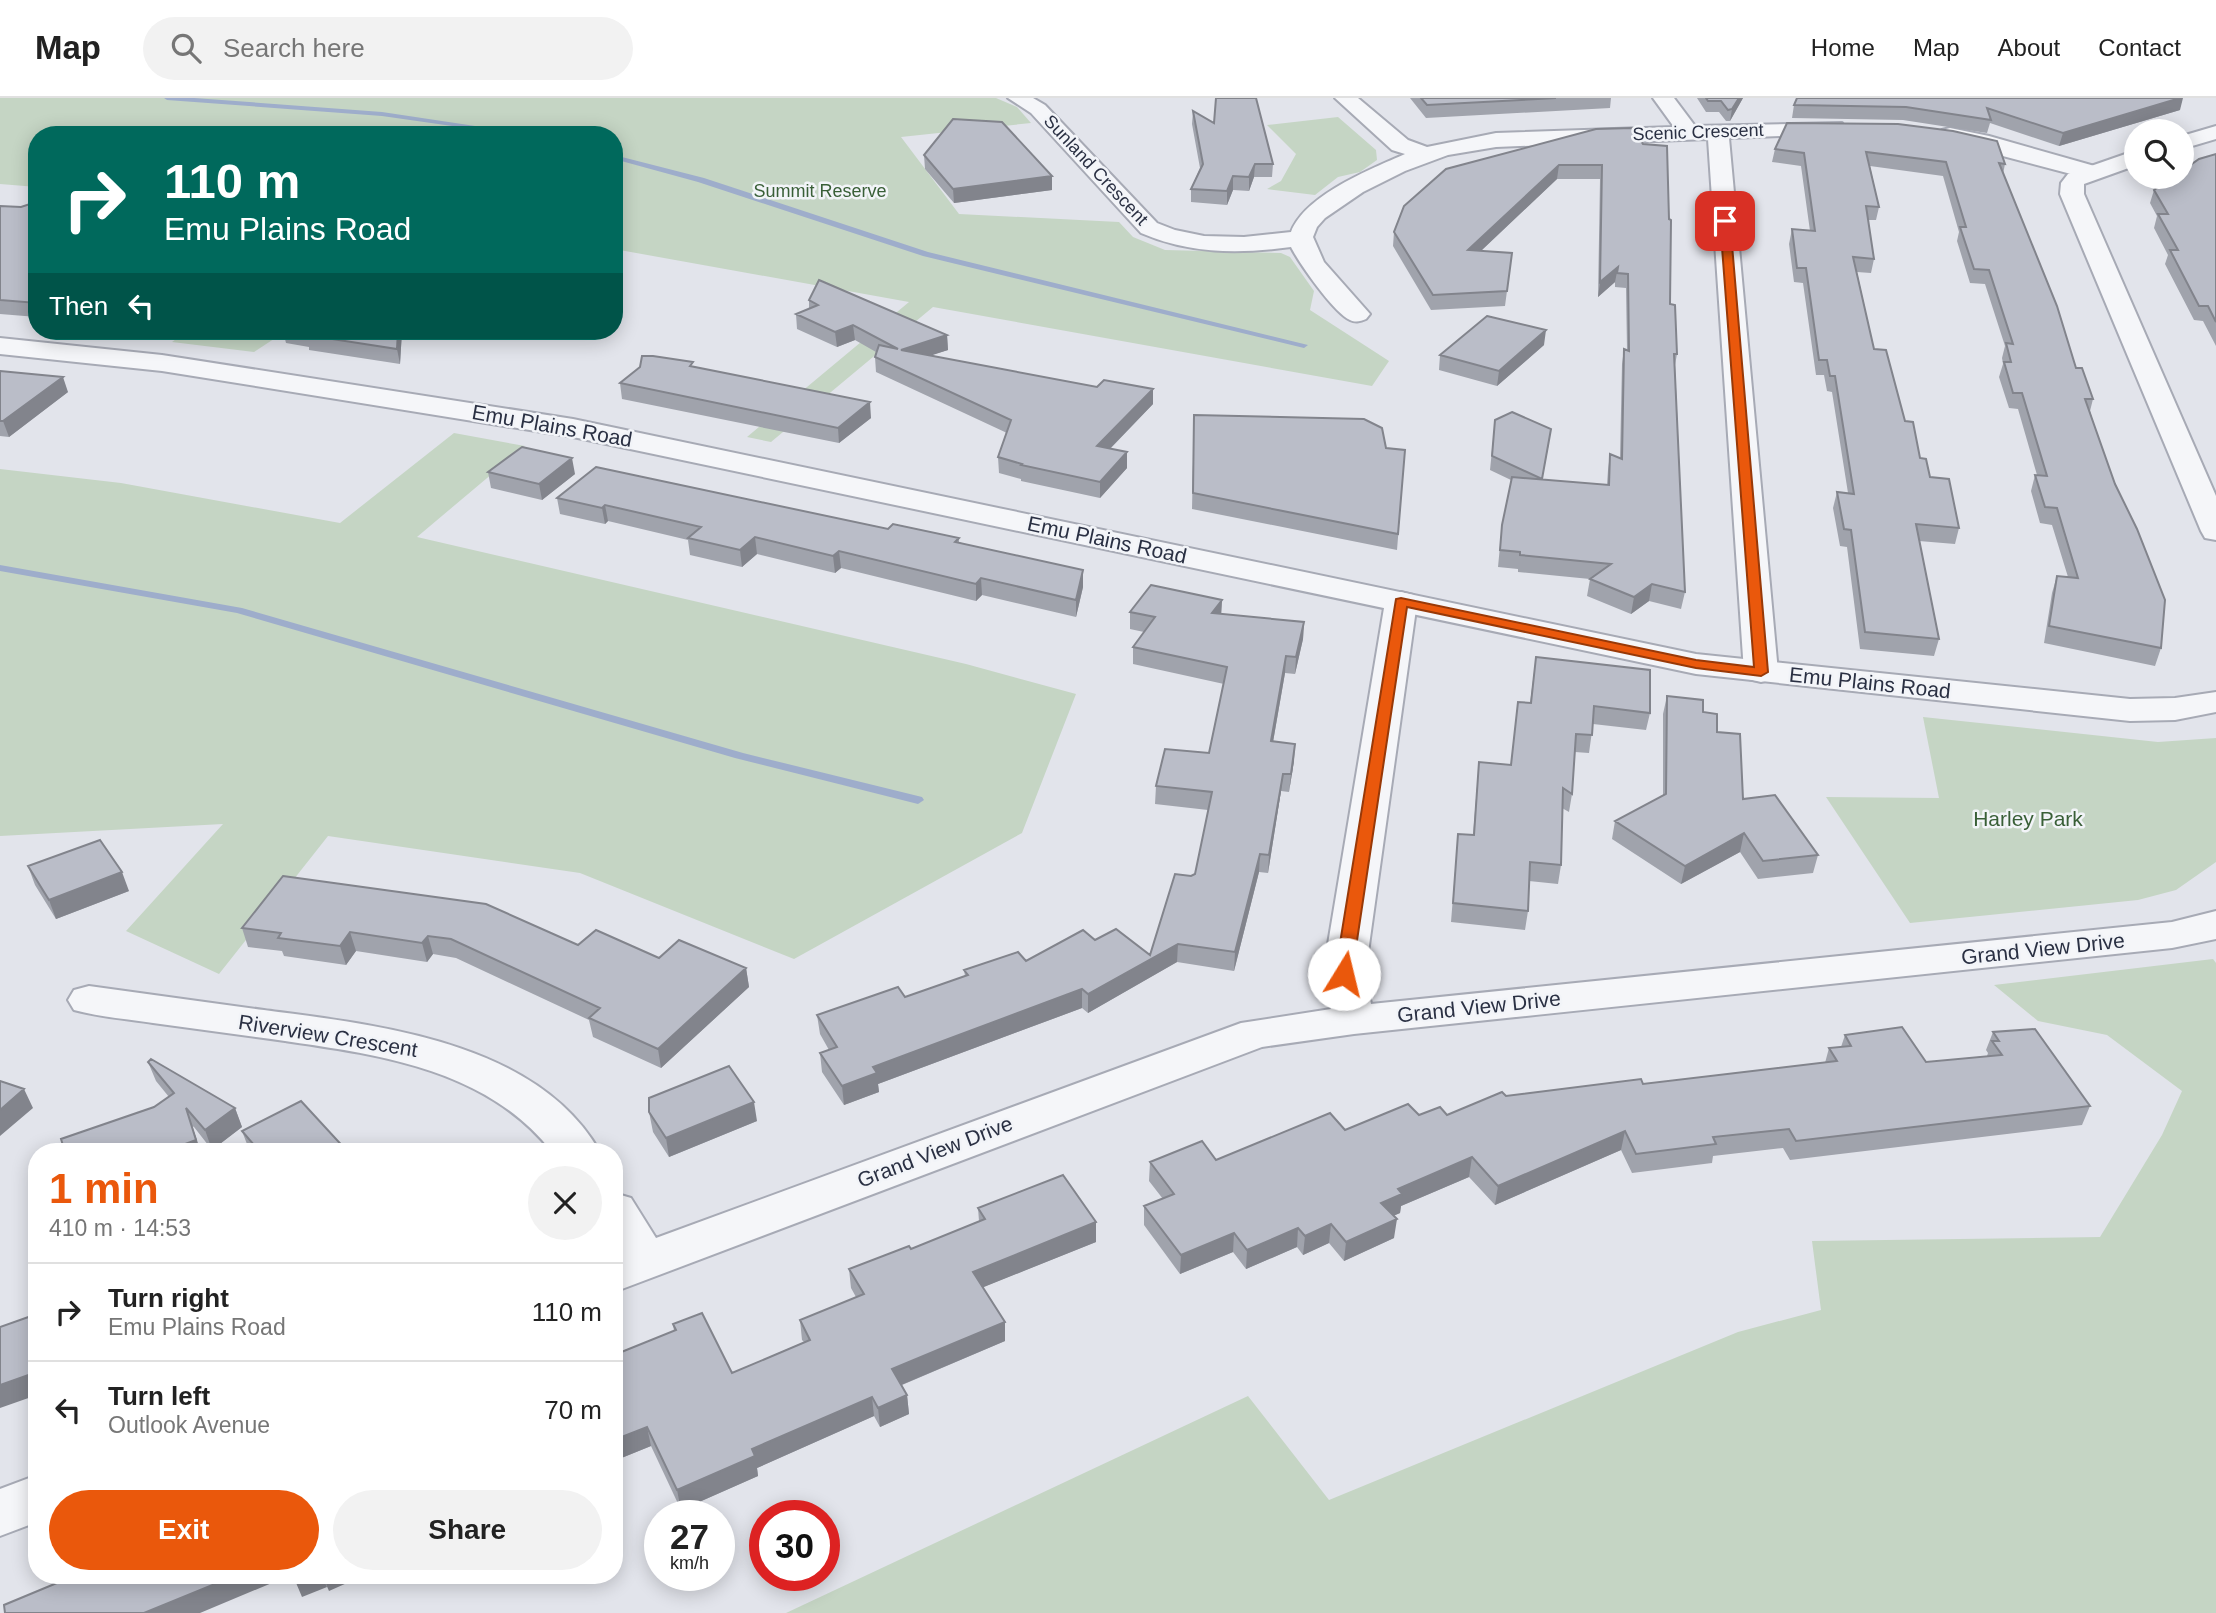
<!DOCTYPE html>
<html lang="en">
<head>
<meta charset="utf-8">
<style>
	:root { --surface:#fff; --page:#f2f2f2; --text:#222; --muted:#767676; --line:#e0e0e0; --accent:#ea580c }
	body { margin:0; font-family:Helvetica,sans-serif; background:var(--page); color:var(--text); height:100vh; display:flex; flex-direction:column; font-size:26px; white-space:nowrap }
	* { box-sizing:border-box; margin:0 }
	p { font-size:23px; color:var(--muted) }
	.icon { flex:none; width:38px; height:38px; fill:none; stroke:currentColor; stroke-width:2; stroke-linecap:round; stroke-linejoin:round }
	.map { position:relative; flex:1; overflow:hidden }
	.drawer { position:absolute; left:28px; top:1045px; width:595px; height:441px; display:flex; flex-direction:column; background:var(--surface); border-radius:28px; box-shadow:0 4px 18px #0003 }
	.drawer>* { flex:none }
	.guide { position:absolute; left:28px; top:28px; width:595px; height:214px; border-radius:28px; box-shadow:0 4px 18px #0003; background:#00695c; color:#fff; overflow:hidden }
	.buttons { position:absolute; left:2124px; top:21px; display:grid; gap:14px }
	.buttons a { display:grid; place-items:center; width:70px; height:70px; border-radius:50%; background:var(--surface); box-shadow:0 4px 18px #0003; font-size:35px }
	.speed { position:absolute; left:644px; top:1402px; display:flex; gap:14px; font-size:35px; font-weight:700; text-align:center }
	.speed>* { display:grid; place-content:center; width:91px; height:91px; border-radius:50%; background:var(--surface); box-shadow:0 4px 18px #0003; line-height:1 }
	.speed small { font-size:18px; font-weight:400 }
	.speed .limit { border:10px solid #d22; background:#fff; color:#111 }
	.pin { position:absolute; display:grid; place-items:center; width:60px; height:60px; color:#fff; margin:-30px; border-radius:14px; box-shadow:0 4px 10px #0006 }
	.me { position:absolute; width:77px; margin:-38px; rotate:9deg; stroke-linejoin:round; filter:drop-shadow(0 0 5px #0008) }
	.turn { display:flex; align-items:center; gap:24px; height:147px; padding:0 21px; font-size:32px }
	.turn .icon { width:91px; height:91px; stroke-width:2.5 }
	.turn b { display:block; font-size:49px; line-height:60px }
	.then { display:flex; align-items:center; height:66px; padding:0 21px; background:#0003; gap:14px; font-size:26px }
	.round { display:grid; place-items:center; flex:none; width:74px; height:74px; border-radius:37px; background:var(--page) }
	.headline { display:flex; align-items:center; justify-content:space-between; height:119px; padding:0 21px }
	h1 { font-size:42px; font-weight:700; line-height:52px; color:var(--accent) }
	.primary-button { display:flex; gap:14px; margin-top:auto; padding:14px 21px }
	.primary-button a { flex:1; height:80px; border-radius:42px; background:var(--accent); color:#fff; font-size:28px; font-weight:700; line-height:80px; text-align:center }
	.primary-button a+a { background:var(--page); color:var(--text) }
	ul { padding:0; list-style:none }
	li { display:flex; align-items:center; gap:21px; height:98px; padding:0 21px; border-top:2px solid var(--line) }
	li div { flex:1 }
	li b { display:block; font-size:26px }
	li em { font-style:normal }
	header { display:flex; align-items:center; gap:42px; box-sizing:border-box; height:98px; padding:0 35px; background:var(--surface); border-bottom:2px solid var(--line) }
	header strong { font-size:33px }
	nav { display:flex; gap:38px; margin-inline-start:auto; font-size:24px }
	.search { width:490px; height:63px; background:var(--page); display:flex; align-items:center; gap:18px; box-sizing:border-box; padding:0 24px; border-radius:38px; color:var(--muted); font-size:26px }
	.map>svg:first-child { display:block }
</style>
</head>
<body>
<header>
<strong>Map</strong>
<div class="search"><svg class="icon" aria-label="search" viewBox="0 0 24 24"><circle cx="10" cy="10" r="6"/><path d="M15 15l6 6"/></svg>Search here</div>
<nav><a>Home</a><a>Map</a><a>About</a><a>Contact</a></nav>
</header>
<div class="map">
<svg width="2216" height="1515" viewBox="0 0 2216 1515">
	<rect width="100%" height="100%" fill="#e2e4eb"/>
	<!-- green -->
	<path fill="#c5d5c4" d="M0,0H996L1017,9L1031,25L901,39L959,116L1119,124L1133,139L1165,152L1281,155L1290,159L1314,193L1310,212L1389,263L1372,288L933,209L771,344L747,339L909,204L614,151V37H37V89L0,86Z
		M1338,19L1376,52L1377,62L1360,74L1338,79L1315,97L1267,91L1281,83L1296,56L1267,27Z
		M187,233H286L254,254L172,244Z
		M454,335L525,348L417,439L966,566L1076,596L1022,735L794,861L580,775L328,738L219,876L126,833L223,726L0,738V371L121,385L340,425Z
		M1923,619L2158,644L2216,640V764L2176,792L2138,802L1910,825L1826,699L1939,700Z
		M2213,861L2216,865V1515H786L1248,1298L1329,1402L1738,1234L1821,1212L1812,1143L2100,1139L2162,1037L2182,993L2107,937L2038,923L1994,887Z"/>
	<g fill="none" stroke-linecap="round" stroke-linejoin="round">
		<!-- stream -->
		<path fill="#9eadcb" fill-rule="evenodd" d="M164,0H194L382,14L534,37H515L382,18L167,2Z
			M614,57L704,80L928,154L1308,247L1304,250L923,158L698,84L614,61Z
			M0,467L242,510L743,655L922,699L924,702L918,706L735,660L237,515L0,473Z"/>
		<defs>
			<path id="minor" d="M1008,0H1033L1045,7L1157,125L1175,132L1204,138L1244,139L1291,134C1305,97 1371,71 1405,56L1392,52L1335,0H1358L1408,42L1427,49L1496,35L1674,29L1653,0H1674L1695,28L1842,25L1845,30L1842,35L1834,36L1729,40L1778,574L1773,581L1761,584L1749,581L1744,574L1708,41L1496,49L1448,57L1405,73L1363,94L1325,120L1317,129L1313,139L1324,164L1370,216L1366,221C1361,223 1356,225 1350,222C1334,215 1299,165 1291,149C1239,156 1189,156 1141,135L1031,15Z
				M1950,30L1989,38L2098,69L2101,74L2098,79L2090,81L1942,42L1939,37L1942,32Z
				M1401,494L1413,497L1417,504L1365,876L1371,906L2172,824L2216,813V841L2172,850L1354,936L1262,949L614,1194V1095L631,1100L656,1140L1241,925L1331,911L1323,876L1385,504L1389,497Z
				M89,888C147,896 205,904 264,912C377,927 537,943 600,1054H552C488,972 382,957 285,943C241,937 197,931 153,925C127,921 100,919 74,912L68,902L74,892Z
				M37,1377V1424L0,1438V1391Z"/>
			<path id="tertiary" d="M2216,28V41L2182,51V38Z
				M2137,52V67L2084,86V96L2216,398V442L2205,440L2201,433L2060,96L2061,85L2068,76Z
				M0,240L162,257L573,321L1696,556L2130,601L2175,600L2216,594V614L2175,622L2130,623L1696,576L573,339L162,273L0,256Z"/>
		</defs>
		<!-- minor casing -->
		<use href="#minor" stroke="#a7aab5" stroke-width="4"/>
		<!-- tertiary casing -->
		<use href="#tertiary" stroke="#a7aab5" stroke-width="4"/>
		<!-- minor -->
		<use href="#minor" fill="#f5f6f9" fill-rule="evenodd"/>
		<!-- tertiary -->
		<use href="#tertiary" fill="#f5f6f9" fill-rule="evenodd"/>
	</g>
	<!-- wall -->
	<path fill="#a0a3ac" d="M1410,0H1611L1610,10L1426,20Z
		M1697,0H1743L1730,23H1726L1719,14H1706Z
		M1794,7L2180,12L2059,48L1990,25L1987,35L1903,22L1792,20Z
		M1193,13L1273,66L1272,79H1254L1249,93L1233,92L1227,107L1191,104V91L1200,70L1192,26Z
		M1787,25L2005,66L2003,76L2076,270L2093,301L2090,313L2161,550L2155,568L2044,545L2052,495L2057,478L2068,479L2052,427L2040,425L2031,393L2035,377H2037L2018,311L2009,310L1999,279L2003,266L2002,260L2005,248L1985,186L1970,185L1957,143L1959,134L1943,78L1870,68L1879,109L1876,122H1868L1874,161L1871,175L1857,174L1874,251L1920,360L1930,379L1959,430L1955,446L1919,443L1939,541L1934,558L1860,551L1847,449L1840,448L1833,410L1837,394L1848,395L1832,294L1827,293L1824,277H1816L1803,185L1794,184L1789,146L1792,131L1810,133L1801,68L1772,64L1775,51Z
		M1596,31L1670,206L1677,256L1675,267L1685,494L1681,511L1649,503L1631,516L1587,498L1590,481L1518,474V471L1498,469L1502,427L1511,382L1490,372L1495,322L1549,345L1542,382L1607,387L1608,372L1610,356L1620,360L1622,266L1624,251L1627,252L1626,190L1615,189V184L1598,199L1600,81H1557L1481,153L1512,155L1505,208L1431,212L1393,148L1394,134Z
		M2216,56V248L2203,223L2194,222L2165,166L2168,157L2154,130L2157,118L2150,105L2154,92Z
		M924,57L1052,92L954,105L925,71Z
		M37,106V219L0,216V108L21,109Z
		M809,202L947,237L948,252L931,257L1153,306L1110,351L1127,354V370L1100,400L1021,383V381L999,375L998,359L1007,335L876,274L875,259L876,254L855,242L837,249L797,231L796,216L809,211Z
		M283,233H402L400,266L309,252V249L286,245Z
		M1544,247L1497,288L1439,272L1440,257Z
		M694,269L871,320L839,345L622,301L620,285Z
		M0,273L68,294L9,339L0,338Z
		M1194,317L1386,350L1405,352L1397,452L1192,411Z
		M488,374L575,376L542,402L491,390Z
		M557,400L888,431L959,440V444L1083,489L1076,519L982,497L976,503L841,470L835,475L757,456L742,469L690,457L688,442L608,423L605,426L560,416Z
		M1222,502L1221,516L1304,524L1303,541L1295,576L1285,575L1273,644L1294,663L1289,694L1281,693L1268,775L1259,774L1234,873L1177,864L1088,915L1082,910L878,986L879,994L844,1007L822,974L820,955L829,952L820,936L817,917L905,899L965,878L964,872L1026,863L1095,842L1150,857L1191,778L1195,776L1208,712L1155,706L1156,688L1209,655L1224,586L1133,566V549L1144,534L1130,531V514Z
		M1536,559L1650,615L1646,632L1593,626L1589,655L1575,654L1572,696L1569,714L1562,710L1561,767L1558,786L1529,783L1528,813L1525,832L1451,824L1458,736L1473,737L1479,664L1511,667L1518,604L1530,605Z
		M1667,598L1703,614L1717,634L1743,701L1818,757L1813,775L1758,781L1740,754L1681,786L1612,741L1615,723L1663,698V616Z
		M28,768L129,793L56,821L35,787Z
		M283,778L578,847L659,860L746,870L749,889L661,970L593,939L589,922L456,860L433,856L427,864L356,853L346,867L284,858L282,853L248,849L242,830Z
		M1993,934L2090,1008L2082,1027L1790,1062L1783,1050L1713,1058L1712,1065L1632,1075L1621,1052L1495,1107L1469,1079L1401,1108L1400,1115L1393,1118L1394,1140L1344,1163L1329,1145L1303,1157L1297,1149L1246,1171L1233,1154L1180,1176L1144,1127V1108L1163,1101L1149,1083L1150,1064L1216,1062L1345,1032L1419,1017H1447L1506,998L1643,986L1825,965L1829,950L1841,949L1845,937L1926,964L1987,958L1988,955L1986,952Z
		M148,964L235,1010L242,1029L212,1052L194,1029L154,1009L169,999L156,983Z
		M649,1014L757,1023L669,1059L653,1034Z
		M242,1033L348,1054H250Z
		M978,1110L1096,1124V1144L983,1189L1005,1243L902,1287L907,1297L909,1316L880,1329L874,1318L757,1370L758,1378L681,1412L651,1348L614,1363V1257L674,1233L673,1226L732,1275L804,1244L802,1242L800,1222L856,1199L851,1190L849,1171L911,1151L979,1123Z"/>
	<!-- shaded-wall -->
	<path fill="#82848c" d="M1739,0H1743L1730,23L1732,11Z
		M2180,0H2183L2180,12L2059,48L2063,35Z
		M1255,66L1254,79L1249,93V79Z
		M1559,67L1557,81L1467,166L1468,152Z
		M1052,78V92L954,105L953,91Z
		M1233,78V92L1227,107V93Z
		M1618,169L1615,184L1598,199L1600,184Z
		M853,227L855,242L837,249L835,234Z
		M1546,232L1544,247L1497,288L1499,273Z
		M398,233H402L400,266L397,251Z
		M947,237L948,252L902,267L901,252Z
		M63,279L68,294L9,339L3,323Z
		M1153,291V306L1097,364V348Z
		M870,304L871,320L839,345L838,330Z
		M1127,354V370L1100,400V384Z
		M572,360L575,376L542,402L539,386Z
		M605,407L608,423L605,426L602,410Z
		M755,439L757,456L742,469L740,452Z
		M839,453L841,470L835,475L833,458Z
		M1083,472V489L1076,519V502Z
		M981,480L982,497L976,503V486Z
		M1652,486L1649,503L1631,516L1634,499Z
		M1222,502L1221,519L1212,515Z
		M1304,524L1303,541L1295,576L1296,559Z
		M1286,558L1285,575L1270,661L1271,643Z
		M1295,646L1294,663L1289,694L1291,676Z
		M1283,676L1281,693L1268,775L1269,757Z
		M1744,735L1740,754L1681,786L1685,768Z
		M1260,756L1259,774L1234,873L1235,854Z
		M122,774L129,793L56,821L49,802Z
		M350,834L356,853L346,867L340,848Z
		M428,838L433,856L427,864L422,845Z
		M1178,846L1177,864L1088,915V896Z
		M746,870L749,889L661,970L658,951Z
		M1082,891V910L878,986L879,994L844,1007L842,988L873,969Z
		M24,991L33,1010L0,1038V1012Z
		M754,1004L757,1023L669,1059L666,1040Z
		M186,1010L201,1054H164Z
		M235,1010L242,1029L212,1052L205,1032Z
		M1625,1033L1621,1052L1495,1107L1498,1088Z
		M1472,1059L1469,1079L1401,1108L1400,1115L1379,1124L1381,1105L1398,1091Z
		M1397,1121L1394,1140L1344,1163L1346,1144Z
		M1096,1124V1144L974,1193L973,1174Z
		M1331,1126L1329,1145L1303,1157L1305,1138Z
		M1298,1130L1297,1149L1246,1171L1247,1152Z
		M1234,1135L1233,1154L1180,1176L1181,1157Z
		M1005,1224V1243L894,1290L892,1271Z
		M37,1274V1297L0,1310V1287Z
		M907,1297L909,1316L880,1329L878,1310Z
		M872,1299L874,1318L757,1370L758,1378L681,1412L677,1392L752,1351Z
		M647,1329L651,1348L614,1363V1342Z
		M237,1477H291L200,1515H144Z
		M301,1477H322L327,1489L302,1499L294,1480Z
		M322,1477H365L329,1493Z"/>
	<!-- building -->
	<path fill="#babdc8" stroke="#82848c" stroke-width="2" d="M1216,0H1256L1273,66H1255L1249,79L1233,78L1227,93L1191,91L1203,66L1193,13L1214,25Z
		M1421,0H1556L1427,7Z
		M1706,0H1739L1732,11L1728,12L1721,3H1708Z
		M1797,0H2180L2063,35L1987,10L1991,22L1906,9L1794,7Z
		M953,21L1002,24L1052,78L953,91L924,57Z
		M1787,25L1898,26L1953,33L1997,43L2005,66L1999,65L2057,208L2076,270H2082L2093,301H2085L2115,386L2137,431L2165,502L2161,550L2049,528L2057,478L2078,480L2057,410L2045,409L2035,377L2047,378L2022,295H2013L2004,264H2011L2006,245L2013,246L1989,172L1974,171L1960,129H1966L1946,64L1866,54L1879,109L1866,108L1874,161L1853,159L1874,251L1886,252L1905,323L1913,324L1920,360L1926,361L1930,379L1949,381L1959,430L1916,426L1939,541L1865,534L1851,432L1844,431L1837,394L1854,396L1835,278H1830L1827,262H1819L1806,170H1797L1792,131L1815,133L1804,55L1775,51Z
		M1633,30L1643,46L1667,48L1669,121L1671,122L1670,206L1675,207L1677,256H1674L1685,494L1652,486L1634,499L1590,481L1611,466L1520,457V454L1500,452L1502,427L1512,379L1609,387L1610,356L1622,361L1624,251L1629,253L1628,176L1617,175L1618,169L1600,184L1602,67H1559L1468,152L1512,155L1507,193L1433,197L1394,134L1404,108L1446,71L1596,31Z
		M2216,56V224L2208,208H2199L2170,152H2178L2158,116H2168L2154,92L2173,79H2182V73L2199,61Z
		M33,105L37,106V205L0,202V108L21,109Z
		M819,182L947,237L901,252L1097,289L1104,282L1153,291L1097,348L1127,354L1100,384L1021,367L1022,366L998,359L1011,322L875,259L879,247L898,251L853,227L835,234L796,216L818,207L809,202Z
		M1487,218L1546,232L1499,273L1440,257Z
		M296,233H398L397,251L306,237L309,235Z
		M642,258H653L693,264L690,268L870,304L838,330L620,285L640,269Z
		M0,273L63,279L3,323H0Z
		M1512,314L1551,331L1542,381L1492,358L1495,322Z
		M1194,317L1364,321L1382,330L1386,350L1405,352L1398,436L1193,395Z
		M522,349L572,360L539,386L488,374Z
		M596,369L888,431L893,426L959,440L955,444L1083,472L1076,502L981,480L976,486L839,453L833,458L755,439L740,452L688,440L701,429L605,407L602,410L557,400Z
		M1151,487L1222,502L1212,515L1304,524L1296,559L1286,558L1271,643L1295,646L1291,676H1283L1269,757L1260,756L1235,854L1178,846L1088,896L1082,891L873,969L877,975L842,988L820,955L837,949L817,917L898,889L905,899L968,877L964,872L1018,854L1026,863L1083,832L1095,842L1116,831L1150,857L1175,776L1191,778L1195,776L1212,694L1156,688L1165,651L1209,655L1227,569L1133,549L1155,519L1130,514Z
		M1536,559L1650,572V615L1594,608L1592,637L1576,636L1572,696L1563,690L1561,767L1530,764L1528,813L1453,805L1458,736L1474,737L1479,664L1511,667L1518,604L1531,605Z
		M1667,598L1703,602V614L1717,616V634L1740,636L1743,701L1775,697L1818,757L1763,763L1744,735L1685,768L1615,723L1666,696Z
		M100,742L122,774L49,802L28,768Z
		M283,778L486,806L578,847L596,832L659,860L679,842L746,870L658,951L589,920L600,910L451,841L428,838L422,845L350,834L340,848L278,840L281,835L242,830Z
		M1902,929L1926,964L2002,957L1992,943H1999L1993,934L2035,931L2090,1008L1796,1043L1789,1031L1713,1039L1716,1046L1636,1056L1625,1033L1498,1088L1472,1059L1398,1091L1402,1096L1381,1105L1397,1121L1346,1144L1331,1126L1305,1138L1298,1130L1247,1152L1234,1135L1181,1157L1144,1108L1174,1096L1150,1064L1202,1043L1216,1062L1330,1015L1345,1032L1408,1006L1419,1017L1440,1009L1447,1017L1502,994L1506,998L1641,981L1643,986L1837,963L1829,950L1851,948L1845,937Z
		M151,961L235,1010L205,1032L186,1010L196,1042L164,1054H65L61,1041L154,1009L174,995L148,964Z
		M729,968L754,1004L666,1040L649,1014V1000Z
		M0,983L24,991L0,1012Z
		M301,1003L348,1054H260L242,1033Z
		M1063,1077L1096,1124L973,1174L1005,1224L892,1271L907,1297L878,1310L872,1299L752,1351L755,1358L677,1392L647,1329L614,1342V1257L676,1232L673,1226L702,1215L732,1275L810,1242L800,1222L864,1196L849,1171L909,1148L911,1151L985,1121L978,1110Z
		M37,1216V1274L0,1287V1229Z
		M76,1477H237L144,1515H5L4,1507Z"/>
	<!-- route -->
	<path fill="#ea580c" stroke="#983908" stroke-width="2" d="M1725,120L1730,123L1768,574L1761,578L1696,570L1407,509L1352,876L1344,881L1338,880L1335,876L1396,501L1401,500L1696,562L1754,569L1720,123Z"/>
	<g text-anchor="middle" stroke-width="5" stroke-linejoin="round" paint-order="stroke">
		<!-- far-street labels -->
		<g font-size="18" fill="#2a3043" stroke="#f2f4f8">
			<text transform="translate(1698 34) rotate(-2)" y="6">Scenic Crescent</text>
			<text transform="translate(1096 72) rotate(47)" y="6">Sunland Crescent</text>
		</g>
		<!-- far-park labels -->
		<g font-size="18" fill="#395f37" stroke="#f2f4f8">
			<text x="820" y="99">Summit Reserve</text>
		</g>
		<!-- street labels -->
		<g font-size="21" fill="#2a3043" stroke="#f2f4f8">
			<text transform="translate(552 328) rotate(10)" y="7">Emu Plains Road</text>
			<text transform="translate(1107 442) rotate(12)" y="7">Emu Plains Road</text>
			<text transform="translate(1870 585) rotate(6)" y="7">Emu Plains Road</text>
			<text transform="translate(2043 851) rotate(-6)" y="7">Grand View Drive</text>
			<text transform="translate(1479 909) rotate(-6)" y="7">Grand View Drive</text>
			<text transform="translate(328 938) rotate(9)" y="7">Riverview Crescent</text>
			<text transform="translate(935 1054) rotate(-21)" y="7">Grand View Drive</text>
		</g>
		<!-- park labels -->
		<g font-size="21" fill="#395f37" stroke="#f2f4f8">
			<text x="2028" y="728">Harley Park</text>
		</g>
	</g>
</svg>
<div class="buttons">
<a><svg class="icon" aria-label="search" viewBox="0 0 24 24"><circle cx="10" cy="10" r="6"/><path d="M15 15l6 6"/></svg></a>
</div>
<div class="speed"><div>27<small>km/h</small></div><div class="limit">30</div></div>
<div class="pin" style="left:1725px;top:123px;background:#d93025"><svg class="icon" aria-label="arrive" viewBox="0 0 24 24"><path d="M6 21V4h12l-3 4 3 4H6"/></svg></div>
<svg class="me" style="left:1344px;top:876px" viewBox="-20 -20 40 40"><circle r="19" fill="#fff"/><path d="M0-13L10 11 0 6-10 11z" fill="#ea580c"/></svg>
<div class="guide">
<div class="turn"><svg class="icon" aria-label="right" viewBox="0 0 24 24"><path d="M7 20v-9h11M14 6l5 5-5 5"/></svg><div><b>110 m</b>Emu Plains Road</div></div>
<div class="then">Then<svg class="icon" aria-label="left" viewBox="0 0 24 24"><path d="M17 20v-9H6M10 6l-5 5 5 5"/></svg></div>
</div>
<section class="drawer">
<div class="headline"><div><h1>1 min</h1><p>410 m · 14:53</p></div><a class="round"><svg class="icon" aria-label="close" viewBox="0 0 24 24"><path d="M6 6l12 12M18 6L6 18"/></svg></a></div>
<ul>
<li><svg class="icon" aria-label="right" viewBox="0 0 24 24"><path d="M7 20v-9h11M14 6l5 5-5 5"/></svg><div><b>Turn right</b><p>Emu Plains Road</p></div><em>110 m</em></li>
<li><svg class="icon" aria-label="left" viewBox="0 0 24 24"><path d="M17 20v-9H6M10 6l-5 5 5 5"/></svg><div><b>Turn left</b><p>Outlook Avenue</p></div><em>70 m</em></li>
</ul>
<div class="primary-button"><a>Exit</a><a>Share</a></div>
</section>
</div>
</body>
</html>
